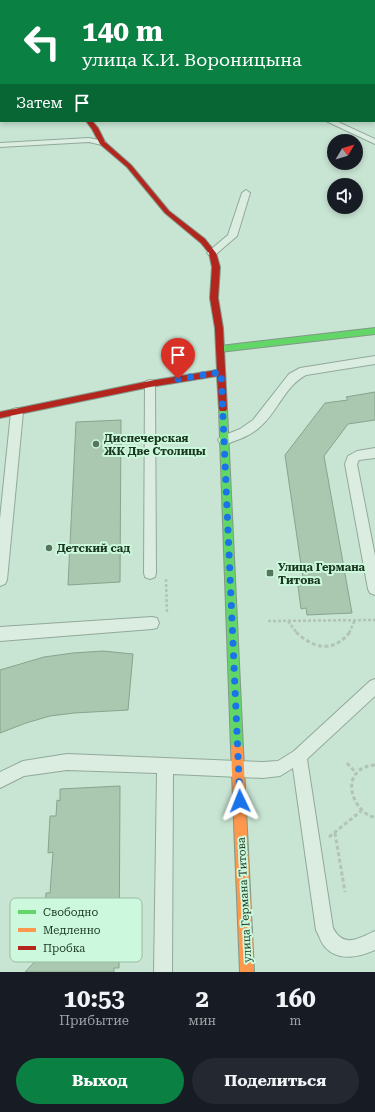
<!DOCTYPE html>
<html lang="ru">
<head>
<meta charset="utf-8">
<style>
	:root { --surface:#171b24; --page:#242831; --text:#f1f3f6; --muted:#9ea1a6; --accent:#0b8043 }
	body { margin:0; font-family:"Roboto Serif",serif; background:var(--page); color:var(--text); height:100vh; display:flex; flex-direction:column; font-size:15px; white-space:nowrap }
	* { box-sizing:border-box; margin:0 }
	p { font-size:13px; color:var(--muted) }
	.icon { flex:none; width:22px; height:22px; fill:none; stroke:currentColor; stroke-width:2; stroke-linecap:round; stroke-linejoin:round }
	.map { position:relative; height:972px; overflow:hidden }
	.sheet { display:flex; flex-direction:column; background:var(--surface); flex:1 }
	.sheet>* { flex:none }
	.banner { position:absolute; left:0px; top:0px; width:375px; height:122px; box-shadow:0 2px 6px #0003; background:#0b8043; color:#fff; overflow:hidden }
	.needle { width:26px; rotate:52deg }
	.controls { position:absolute; left:327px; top:134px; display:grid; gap:8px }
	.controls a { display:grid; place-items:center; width:36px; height:36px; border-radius:50%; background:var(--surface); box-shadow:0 2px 6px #0003; font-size:20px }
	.pin { position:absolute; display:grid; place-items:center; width:34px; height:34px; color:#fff; margin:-41px -17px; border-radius:50% 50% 50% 0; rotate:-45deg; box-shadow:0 0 4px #0007 }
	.pin .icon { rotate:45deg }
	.me { position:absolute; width:44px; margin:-22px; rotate:358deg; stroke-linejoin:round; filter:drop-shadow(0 0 3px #0008) }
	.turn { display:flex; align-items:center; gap:14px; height:84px; padding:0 16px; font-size:18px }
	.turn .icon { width:52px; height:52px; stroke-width:2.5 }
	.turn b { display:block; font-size:28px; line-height:34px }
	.then { display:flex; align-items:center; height:38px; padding:0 16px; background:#0003; gap:8px; font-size:15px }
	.eta { display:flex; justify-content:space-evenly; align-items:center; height:68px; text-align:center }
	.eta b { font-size:24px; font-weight:700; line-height:28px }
	.action { display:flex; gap:8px; margin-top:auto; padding:8px 16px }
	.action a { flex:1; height:46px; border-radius:24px; background:var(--accent); color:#fff; font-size:16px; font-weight:700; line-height:46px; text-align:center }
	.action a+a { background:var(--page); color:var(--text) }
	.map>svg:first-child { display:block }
</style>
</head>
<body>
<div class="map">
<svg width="375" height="972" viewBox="0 0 375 972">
	<rect width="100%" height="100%" fill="#c8e4d3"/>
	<!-- building -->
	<path fill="#a9c8af" stroke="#88a48e" d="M375,392V420L348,424L324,456L352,613L307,615L306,608L301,609L298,586L304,585L285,455L325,403L348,400L346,397Z
		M121,420L120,582L68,585L76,422Z
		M103,651L133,654L128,710L74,713L50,716L26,723L0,733V670L44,657L73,653Z
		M120,786L119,968H114V972H25L42,954L46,893H50L53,852L48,853L50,816H56L57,800L60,801V789Z"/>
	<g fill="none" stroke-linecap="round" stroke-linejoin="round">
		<defs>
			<path id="lane" d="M98,0H111V1H98Z
				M163,0H169V1H163Z
				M0,37H1L0,42Z
				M374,66H375V70H374Z
				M374,87H375V91H374Z
				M326,121H336L375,139V144Z
				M89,138L105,141L106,143L102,145L89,142L0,147V143Z
				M246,190L250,193L237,236L215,255H209L207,253L209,251L228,235L242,193Z
				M375,356V364L306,375C285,386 278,411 261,426C251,436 237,440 224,445L220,443L218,440L220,437L240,429L253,420L289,374L300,368Z
				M150,380L154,381L155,384L156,573L155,577L150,579L145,577L144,573L145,384L146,381Z
				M17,408L21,409L23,412L7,580L5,584L0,586V519L11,412L13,409Z
				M375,448V458L359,460L357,464L375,556V595L370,593L368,589L345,464L348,456L357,451Z
				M152,617L157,618L159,623L157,628L152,629L0,641V627Z
				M375,679V696L307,759L333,928C344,949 359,938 375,931V950C360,957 338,962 325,947C321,943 319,935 316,930L293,768L280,776L263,778L173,774L172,972H154L157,773L67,770L24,776L0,788V772L23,761L67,754L263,762L278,761L294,751L370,681Z"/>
			<path id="street" d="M0,62H1V71H0Z"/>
			<path id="fast" d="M375,328V334L220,352L216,349L220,346Z
				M223,406L227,409L243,748L241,752L237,754L233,752L231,748L219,409Z"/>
			<path id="slow" d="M237,742L241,744L243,748L254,972H240L231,748L233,744Z"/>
			<path id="jam" d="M86,121H92L98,128L105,142L131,165L169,211L205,239L216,253L220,267L218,298L223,328L227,409L226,411H220L219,409L217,376L150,387L0,418V412L150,381L217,370L215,328L210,298L212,267L209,253L201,243L165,213L127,167L100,144L92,129Z"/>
		</defs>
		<!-- lane casing -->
		<use href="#lane" stroke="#92a999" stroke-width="2"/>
		<!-- street casing -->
		<use href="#street" stroke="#92a999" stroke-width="2"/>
		<!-- fast casing -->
		<use href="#fast" stroke="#829888" stroke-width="2"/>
		<!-- slow casing -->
		<use href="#slow" stroke="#829888" stroke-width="2"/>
		<!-- jam casing -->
		<use href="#jam" stroke="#829888" stroke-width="2"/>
		<!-- path-far1 -->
		<path stroke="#b2c4b8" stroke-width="2.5" stroke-dasharray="3 2" stroke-linecap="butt" d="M166,579L167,614
			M268,621L375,620
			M288,621L297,633
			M349,633L355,620"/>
		<!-- path -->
		<path stroke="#b2c4b8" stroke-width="3" stroke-dasharray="4 2.5" stroke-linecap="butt" d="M296,632C314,649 333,653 350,632
			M347,763L356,773
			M375,765C346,767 346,796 364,812C367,815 371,816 375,818
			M335,833L345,892
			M329,837L361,811"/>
		<!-- lane -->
		<use href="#lane" fill="#dbece1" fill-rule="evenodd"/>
		<!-- street -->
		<use href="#street" fill="#dbece1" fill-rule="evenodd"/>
		<!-- fast -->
		<use href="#fast" fill="#63d668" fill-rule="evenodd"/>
		<!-- slow -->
		<use href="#slow" fill="#ff974d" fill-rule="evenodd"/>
		<!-- jam -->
		<use href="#jam" fill="#b3261e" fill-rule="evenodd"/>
	</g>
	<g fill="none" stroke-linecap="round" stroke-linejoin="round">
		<!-- route -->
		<path stroke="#1a73e8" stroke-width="7" stroke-dasharray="0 12.6" d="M178,379L221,372L240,801"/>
	</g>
	<!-- markers -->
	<g fill="#57745e" stroke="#ccf8dd" stroke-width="1.5">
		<circle cx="96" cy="444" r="4"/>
		<circle cx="49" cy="548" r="4"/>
		<rect x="266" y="569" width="8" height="8" rx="2"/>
	</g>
	<g text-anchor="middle" stroke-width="4" stroke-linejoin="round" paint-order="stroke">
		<!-- poi labels -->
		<g font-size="11" font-weight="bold" fill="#1a381f" stroke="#ccf8dd" text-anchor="start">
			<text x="104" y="442">Диспечерская<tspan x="104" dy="13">ЖК Две Столицы</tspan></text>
			<text x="57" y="552">Детский сад</text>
			<text x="278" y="571">Улица Германа<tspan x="278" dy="13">Титова</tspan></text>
		</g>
		<!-- street labels -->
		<g font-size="11" fill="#1a381f" stroke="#ccf8dd">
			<text transform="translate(244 900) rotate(-93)" y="4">улица Германа Титова</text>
		</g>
	</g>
	<!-- legend -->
	<rect x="10" y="898" width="132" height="64" rx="6" fill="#ccf8dd" stroke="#97bea4" stroke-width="1"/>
	<rect x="18" y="910" width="18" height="4" fill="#63d668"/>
	<rect x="18" y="928" width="18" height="4" fill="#ff974d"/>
	<rect x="18" y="946" width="18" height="4" fill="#b3261e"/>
	<g font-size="11" fill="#1a381f">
		<text x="43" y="916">Свободно</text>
		<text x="43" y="934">Медленно</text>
		<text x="43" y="952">Пробка</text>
	</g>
</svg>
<div class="controls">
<a><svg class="needle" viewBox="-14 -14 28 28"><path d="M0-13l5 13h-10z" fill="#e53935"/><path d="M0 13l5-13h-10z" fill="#9ea1a6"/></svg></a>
<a><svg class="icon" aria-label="sound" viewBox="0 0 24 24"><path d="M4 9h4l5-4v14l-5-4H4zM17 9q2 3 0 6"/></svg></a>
</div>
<div class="pin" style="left:178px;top:379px;background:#d93025"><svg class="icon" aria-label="arrive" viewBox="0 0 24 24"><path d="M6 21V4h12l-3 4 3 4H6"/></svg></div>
<svg class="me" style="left:240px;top:801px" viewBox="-20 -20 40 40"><path d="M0-17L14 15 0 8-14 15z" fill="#1a73e8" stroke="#fff" stroke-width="4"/></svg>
<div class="banner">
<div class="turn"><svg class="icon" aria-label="left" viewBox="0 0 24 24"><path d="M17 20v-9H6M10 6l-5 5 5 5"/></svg><div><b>140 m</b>улица К.И. Вороницына</div></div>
<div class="then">Затем<svg class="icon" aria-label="arrive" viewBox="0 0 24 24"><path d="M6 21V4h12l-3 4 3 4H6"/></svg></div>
</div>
</div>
<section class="sheet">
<div class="eta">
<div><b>10:53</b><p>Прибытие</p></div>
<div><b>2</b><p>мин</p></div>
<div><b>160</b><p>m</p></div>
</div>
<div class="action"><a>Выход</a><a>Поделиться</a></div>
</section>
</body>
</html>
